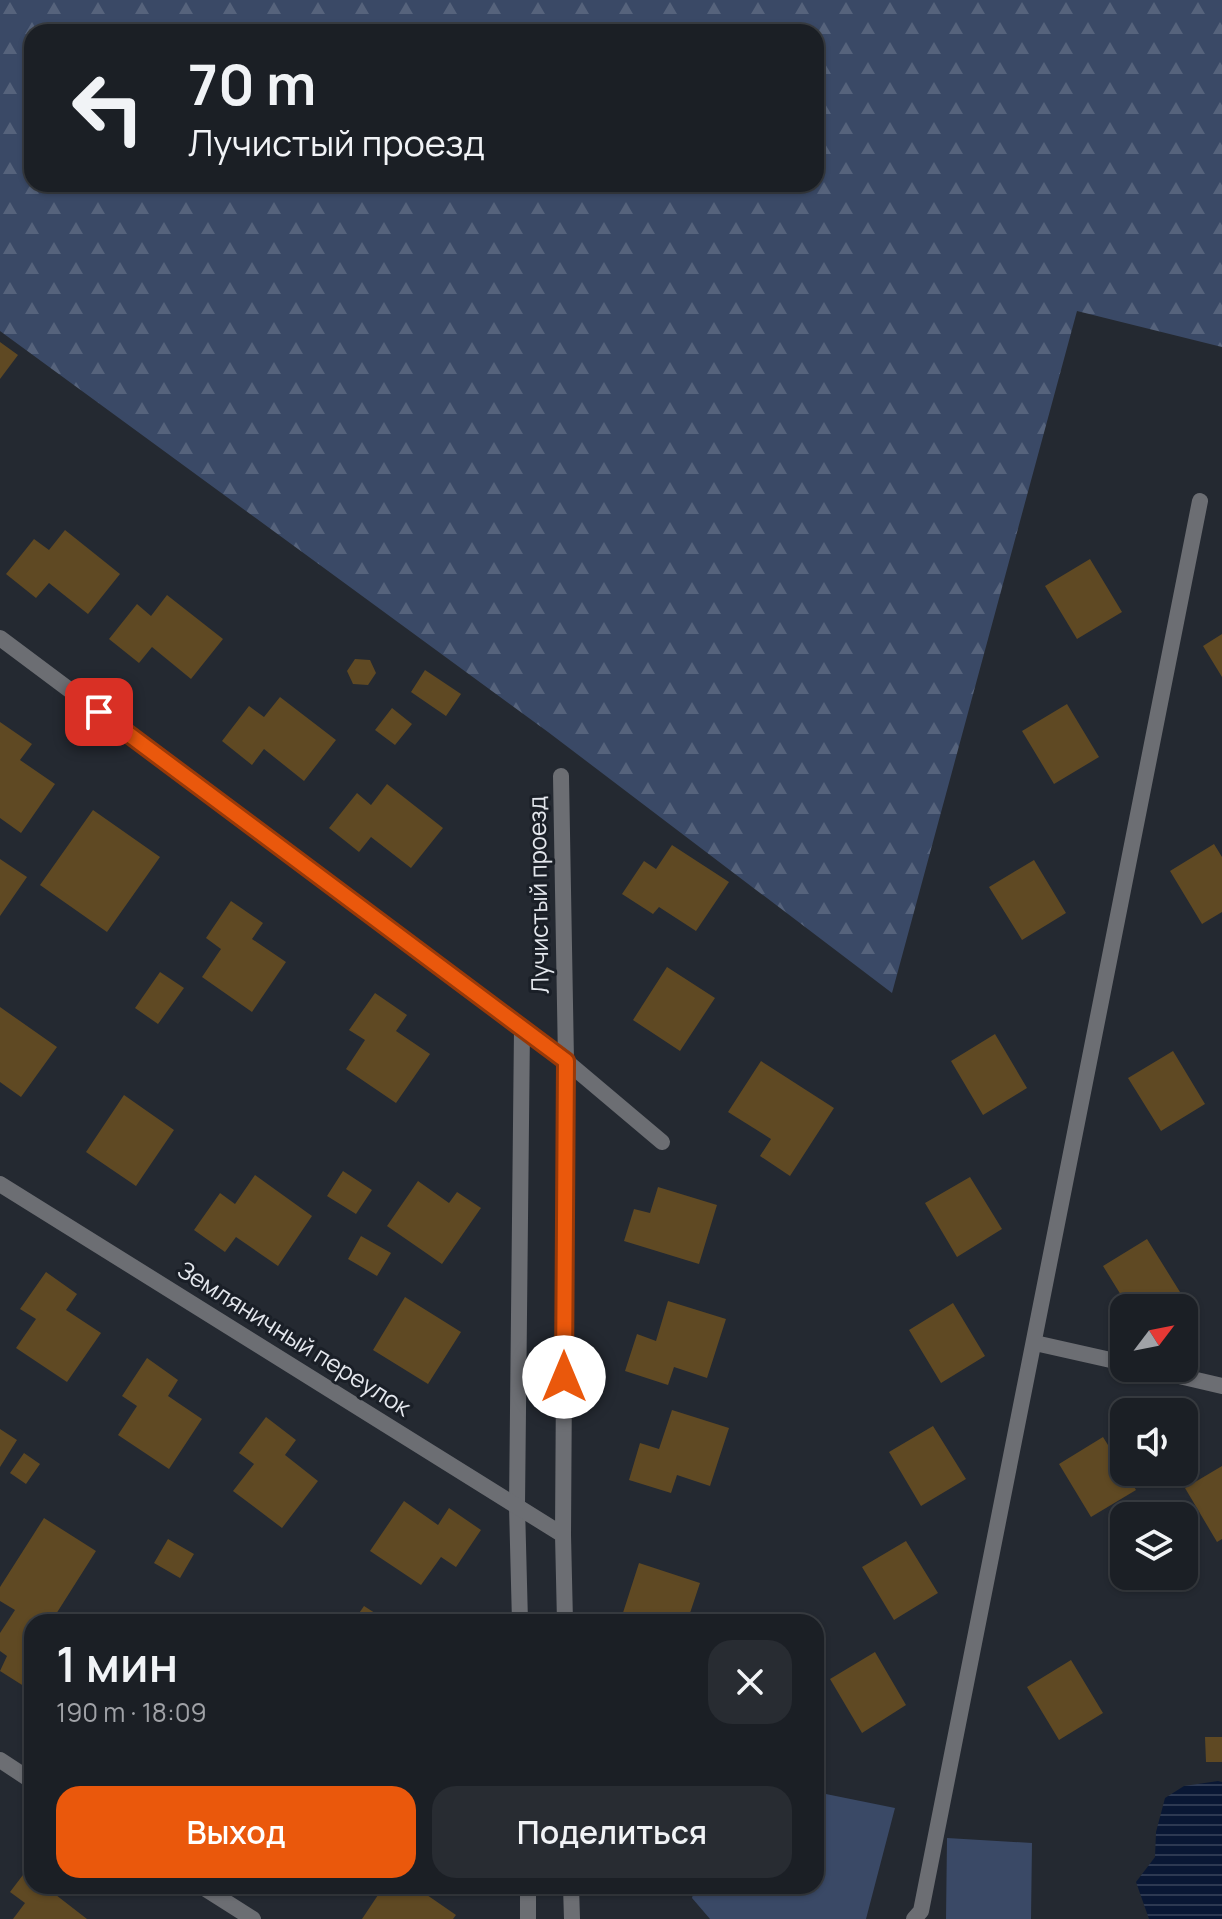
<!DOCTYPE html>
<html lang="ru">
<head>
<meta charset="utf-8">
<style>
	:root { --surface:#1b1f25; --page:#282c32; --text:#f1f3f6; --muted:#a0a2a7; --line:#393d42; --accent:#ea580c }
	body { margin:0; font-family:Manrope,sans-serif; background:var(--page); color:var(--text); height:100vh; display:flex; flex-direction:column; font-size:30px; white-space:nowrap }
	* { box-sizing:border-box; margin:0 }
	p { font-size:26px; color:var(--muted) }
	.icon { flex:none; width:44px; height:44px; fill:none; stroke:currentColor; stroke-width:2; stroke-linecap:round; stroke-linejoin:round }
	.map { position:relative; flex:1; overflow:hidden }
	.details { position:absolute; left:24px; top:1614px; width:800px; height:280px; display:flex; flex-direction:column; background:var(--surface); border-radius:24px; box-shadow:0 2px 6px #0004,0 0 0 2px var(--line) }
	.details>* { flex:none }
	.top-card { position:absolute; left:24px; top:24px; width:800px; height:168px; border-radius:24px; box-shadow:0 2px 6px #0004,0 0 0 2px var(--line); background:#1b1f25; color:var(--text); overflow:hidden }
	.needle { width:52px; rotate:58deg }
	.fabs { position:absolute; left:1110px; top:1294px; display:grid; gap:16px }
	.fabs a { display:grid; place-items:center; width:88px; height:88px; border-radius:16px; background:var(--surface); box-shadow:0 2px 6px #0004,0 0 0 2px var(--line); font-size:40px }
	.pin { position:absolute; display:grid; place-items:center; width:68px; height:68px; color:#fff; margin:-34px; border-radius:16px; box-shadow:0 4px 12px #0006 }
	.me { position:absolute; width:88px; margin:-44px; rotate:0deg; stroke-linejoin:round; filter:drop-shadow(0 0 6px #0008) }
	.turn { display:flex; align-items:center; gap:28px; height:168px; padding:0 32px; font-size:36px }
	.turn .icon { width:104px; height:104px; stroke-width:2.5 }
	.turn b { display:block; font-size:56px; line-height:68px }
	.round { display:grid; place-items:center; flex:none; width:84px; height:84px; border-radius:24px; background:var(--page) }
	.head { display:flex; align-items:center; justify-content:space-between; height:136px; padding:0 32px }
	h1 { font-size:48px; font-weight:600; line-height:60px }
	.cta { display:flex; gap:16px; margin-top:auto; padding:16px 32px }
	.cta a { flex:1; height:92px; border-radius:24px; background:var(--accent); color:#fff; font-size:32px; font-weight:600; line-height:92px; text-align:center }
	.cta a+a { background:var(--page); color:var(--text) }
	.map>svg:first-child { display:block }
</style>
</head>
<body>
<div class="map">
<svg width="1222" height="1919" viewBox="0 0 1222 1919">
	<defs>
		<pattern id="forest-firs" width="22" height="20" patternUnits="userSpaceOnUse" patternTransform="scale(2)"><rect width="22" height="20" fill="#3a4966"/><path d="M5 1l3.5 6h-7zM16 11l3.5 6h-7z" fill="#56637c"/></pattern>
		<pattern id="water-rules" width="6" height="5" patternUnits="userSpaceOnUse" patternTransform="scale(2)"><rect width="6" height="5" fill="#091734"/><path d="M0 2.5h6" fill="none" stroke="#2d3952"/></pattern>
	</defs>
	<rect width="100%" height="100%" fill="#242931"/>
	<!-- forest -->
	<path fill="url(#forest-firs)" fill-rule="evenodd" d="M0,0H1222V347L1077,311L892,993L548,732L0,331ZM32,32H816V184H32Z"/>
	<!-- garden -->
	<path fill="#3a4966" d="M816,1792L895,1808L866,1919H710L692,1898L695,1886H816Z
		M947,1838L1032,1843L1031,1919H946Z"/>
	<!-- water -->
	<path fill="url(#water-rules)" d="M1218,1781L1222,1782V1919H1149L1136,1882L1155,1857L1156,1832L1165,1798L1184,1786Z"/>
	<!-- building -->
	<path fill="#5f4923" d="M0,342L18,355L0,379Z
		M65,530L120,574L88,614L49,583L36,598L6,574L34,539L49,550Z
		M1090,559L1122,612L1077,639L1045,586Z
		M167,595L223,639L191,679L152,647L139,663L109,639L137,604L151,616Z
		M1222,634V677L1203,646Z
		M355,659L370,660L376,673L368,685L353,684L347,671Z
		M425,670L461,694L446,716L411,692Z
		M280,697L336,740L304,781L264,749L252,765L222,741L249,706L264,717Z
		M1067,704L1099,757L1054,784L1022,731Z
		M392,708L412,724L395,745L375,730Z
		M0,722L32,744L20,760L55,784L21,833L0,818Z
		M387,784L443,828L411,868L371,837L359,852L329,828L357,793L371,805Z
		M93,810L160,857L107,932L40,885Z
		M1214,844L1222,857V912L1202,924L1170,871Z
		M672,845L729,882L696,931L659,907L653,914L622,894L644,861L656,869Z
		M0,859L27,877L0,916Z
		M1034,860L1066,913L1022,940L989,887Z
		M231,901L263,923L252,939L286,962L252,1012L202,977L221,949L206,938Z
		M667,967L715,998L680,1051L633,1020Z
		M160,972L184,988L158,1024L135,1008Z
		M375,993L407,1015L396,1031L430,1054L396,1103L346,1069L365,1040L349,1030Z
		M0,1007L57,1047L21,1097L0,1082Z
		M995,1034L1027,1088L983,1115L951,1061Z
		M1173,1051L1205,1104L1161,1131L1128,1078Z
		M761,1061L834,1108L790,1176L760,1156L771,1139L728,1112Z
		M124,1095L174,1130L136,1186L86,1152Z
		M343,1171L372,1190L356,1214L327,1196Z
		M255,1175L312,1216L278,1266L236,1237L225,1252L194,1230L220,1193L235,1204Z
		M970,1177L1002,1229L957,1257L925,1203Z
		M418,1181L449,1203L457,1192L481,1208L442,1264L387,1226Z
		M658,1187L717,1205L699,1264L624,1241L634,1209L650,1213Z
		M361,1236L391,1253L377,1276L348,1259Z
		M1147,1239L1180,1292L1154,1308H1129L1103,1266Z
		M46,1272L77,1294L66,1310L101,1333L67,1382L16,1348L36,1319L20,1309Z
		M405,1297L461,1332L428,1384L373,1350Z
		M668,1301L726,1319L707,1378L674,1367L668,1385L625,1371L637,1334L656,1341Z
		M953,1303L985,1356L941,1383L909,1330Z
		M147,1358L178,1380L168,1396L202,1419L169,1469L118,1435L137,1406L122,1396Z
		M672,1410L729,1428L710,1486L677,1475L671,1493L629,1480L640,1443L659,1449Z
		M266,1417L296,1440L285,1455L318,1481L282,1528L233,1491L254,1464L239,1453Z
		M933,1426L966,1479L921,1506L889,1452Z
		M0,1429L17,1440L0,1467Z
		M1103,1437L1136,1490L1091,1517L1059,1464Z
		M24,1453L40,1464L26,1484L10,1473Z
		M1222,1466V1539L1217,1542L1185,1488Z
		M404,1501L438,1525L449,1508L481,1530L456,1567L441,1557L421,1585L370,1551Z
		M44,1518L96,1551L51,1622H32L30,1690L0,1671L7,1656L0,1651V1633L15,1610L0,1601V1587Z
		M168,1539L194,1554L180,1578L154,1563Z
		M906,1541L938,1593L894,1620L862,1567Z
		M639,1563L700,1583L687,1622H620Z
		M364,1606L389,1622H353Z
		M875,1652L906,1705L862,1733L830,1679Z
		M1071,1660L1103,1713L1059,1740L1027,1687Z
		M1205,1737H1222V1762H1206Z
		M32,1863V1886H63L56,1895L87,1919H13L25,1903L10,1892Z
		M384,1886H414L456,1915L453,1919H362Z"/>
	<g fill="none" stroke-linecap="round" stroke-linejoin="round">
		<!-- service -->
		<path stroke="#6c6e73" stroke-width="16" d="M1035,1343L1124,1363
			M1145,1368L1222,1386
			M520,1622L517,1506L522,1028
			M528,1886V1919
			M914,1919L921,1911L1200,501"/>
		<!-- minor -->
		<path stroke="#6c6e73" stroke-width="16" d="M0,638L566,1061L662,1142
			M561,776L566,1061L563,1535L565,1622
			M0,1184L563,1535
			M0,1760L32,1781
			M201,1886L253,1919
			M571,1886L572,1919"/>
	</g>
	<g fill="none" stroke-linecap="round" stroke-linejoin="round">
		<defs>
			<path id="route" d="M99,712L566,1061L564,1377"/>
		</defs>
		<!-- route casing -->
		<use href="#route" stroke="#983908" stroke-width="20"/>
		<!-- route -->
		<use href="#route" stroke="#ea580c" stroke-width="14"/>
	</g>
	<g text-anchor="middle" stroke-width="6" stroke-linejoin="round" paint-order="stroke">
		<!-- street labels -->
		<g font-size="24" fill="#e4e7ed" stroke="#1a1f27">
			<text transform="translate(539 895) rotate(-91)" y="8">Лучистый проезд</text>
			<text transform="translate(294 1339) rotate(32)" y="8">Земляничный переулок</text>
		</g>
	</g>
</svg>
<div class="fabs">
<a><svg class="needle" viewBox="-14 -14 28 28"><path d="M0-13l5 13h-10z" fill="#e53935"/><path d="M0 13l5-13h-10z" fill="#a0a2a7"/></svg></a>
<a><svg class="icon" aria-label="sound" viewBox="0 0 24 24"><path d="M4 9h4l5-4v14l-5-4H4zM17 9q2 3 0 6"/></svg></a>
<a><svg class="icon" aria-label="layers" viewBox="0 0 24 24"><path d="M12 4l9 5-9 5-9-5zM3 14l9 5 9-5"/></svg></a>
</div>
<div class="pin" style="left:99px;top:712px;background:#d93025"><svg class="icon" aria-label="arrive" viewBox="0 0 24 24"><path d="M6 21V4h12l-3 4 3 4H6"/></svg></div>
<svg class="me" style="left:564px;top:1377px" viewBox="-20 -20 40 40"><circle r="19" fill="#fff"/><path d="M0-13L10 11 0 6-10 11z" fill="#ea580c"/></svg>
<div class="top-card">
<div class="turn"><svg class="icon" aria-label="left" viewBox="0 0 24 24"><path d="M17 20v-9H6M10 6l-5 5 5 5"/></svg><div><b>70 m</b>Лучистый проезд</div></div>
</div>
<section class="details">
<div class="head"><div><h1>1 мин</h1><p>190 m · 18:09</p></div><a class="round"><svg class="icon" aria-label="close" viewBox="0 0 24 24"><path d="M6 6l12 12M18 6L6 18"/></svg></a></div>
<div class="cta"><a>Выход</a><a>Поделиться</a></div>
</section>
</div>
</body>
</html>
